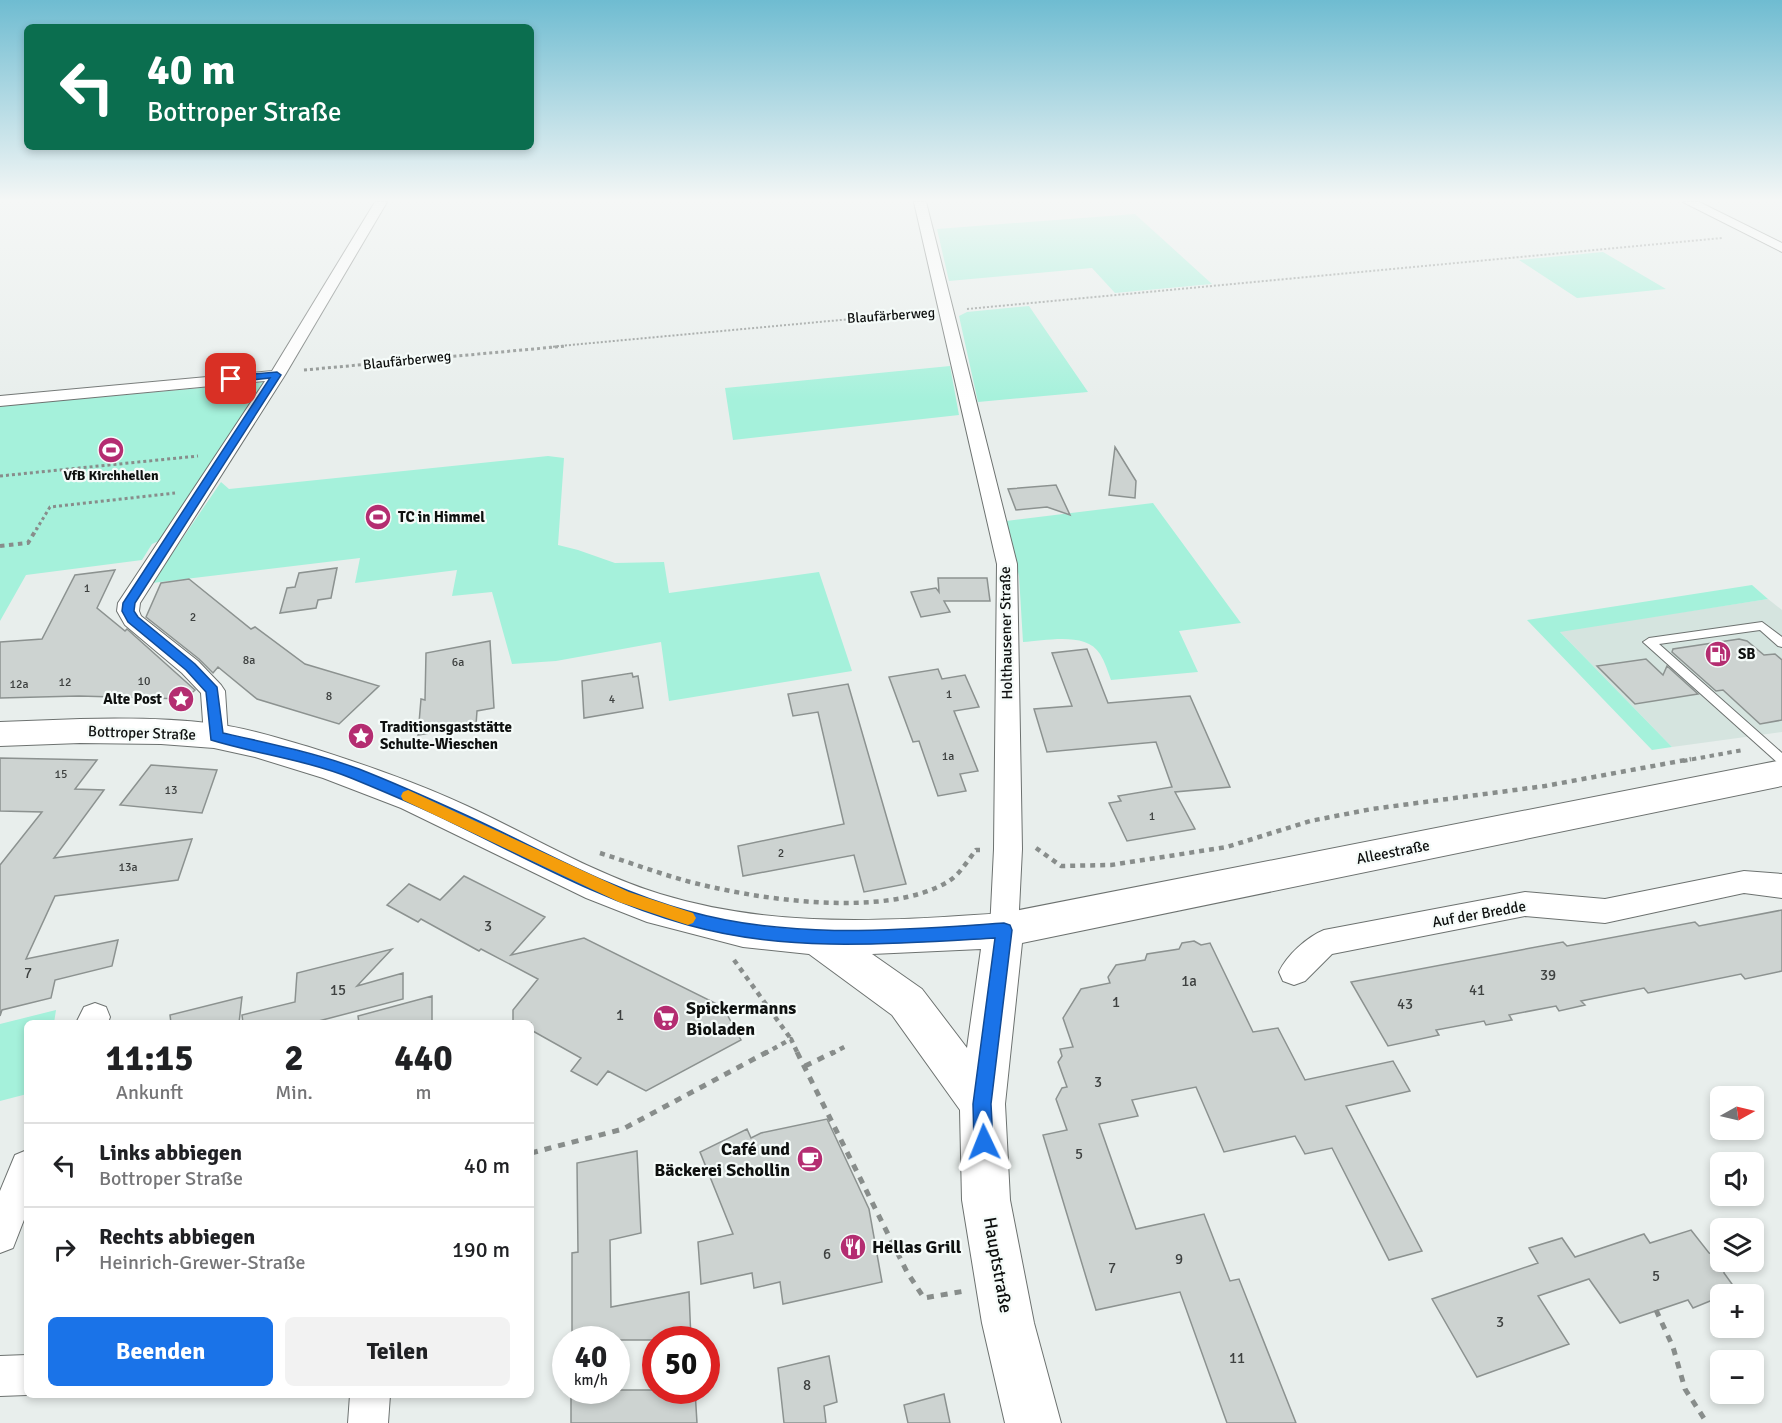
<!DOCTYPE html>
<html lang="de">
<head>
<meta charset="utf-8">
<style>
	:root { --surface:#fff; --page:#f2f2f2; --text:#202124; --muted:#757577; --line:#e0e0e0; --accent:#1a73e8 }
	body { margin:0; font-family:Signika,sans-serif; background:var(--page); color:var(--text); height:100vh; display:flex; flex-direction:column; font-size:22px; white-space:nowrap }
	* { box-sizing:border-box; margin:0 }
	p { font-size:20px; color:var(--muted) }
	.icon { flex:none; width:33px; height:33px; fill:none; stroke:currentColor; stroke-width:2; stroke-linecap:round; stroke-linejoin:round }
	.map { position:relative; flex:1; overflow:hidden }
	.sheet { position:absolute; left:24px; top:1020px; width:510px; height:378px; display:flex; flex-direction:column; background:var(--surface); border-radius:9px; box-shadow:0 3px 9px #0003 }
	.sheet>* { flex:none }
	.guide { position:absolute; left:24px; top:24px; width:510px; height:126px; border-radius:9px; box-shadow:0 3px 9px #0003; background:#0b6e4f; color:#fff; overflow:hidden }
	.needle { width:39px; rotate:82deg }
	.controls { position:absolute; left:1710px; top:1086px; display:grid; gap:12px }
	.controls a { display:grid; place-items:center; width:54px; height:54px; border-radius:9px; background:var(--surface); box-shadow:0 3px 9px #0003; font-size:30px }
	.speed { position:absolute; left:552px; top:1326px; display:flex; gap:12px; font-size:30px; font-weight:700; text-align:center }
	.speed>* { display:grid; place-content:center; width:78px; height:78px; border-radius:50%; background:var(--surface); box-shadow:0 3px 9px #0003; line-height:1 }
	.speed small { font-size:15px; font-weight:400 }
	.speed .limit { border:9px solid #d22; background:#fff; color:#111 }
	.pin { position:absolute; display:grid; place-items:center; width:51px; height:51px; color:#fff; margin:-26px; border-radius:12px; box-shadow:0 3px 9px #0006 }
	.me { position:absolute; width:66px; margin:-33px; rotate:358deg; stroke-linejoin:round; filter:drop-shadow(0 0 4px #0008) }
	.turn { display:flex; align-items:center; gap:21px; height:126px; padding:0 24px; font-size:27px }
	.turn .icon { width:78px; height:78px; stroke-width:2.5 }
	.turn b { display:block; font-size:42px; line-height:51px }
	.eta { display:flex; justify-content:space-evenly; align-items:center; height:102px; text-align:center }
	.eta b { font-size:36px; font-weight:700; line-height:42px }
	.cta { display:flex; gap:12px; margin-top:auto; padding:12px 24px }
	.cta a { flex:1; height:69px; border-radius:9px; background:var(--accent); color:#fff; font-size:24px; font-weight:700; line-height:69px; text-align:center }
	.cta a+a { background:var(--page); color:var(--text) }
	ul { padding:0; list-style:none }
	li { display:flex; align-items:center; gap:18px; height:84px; padding:0 24px; border-top:2px solid var(--line) }
	li div { flex:1 }
	li b { display:block; font-size:22px }
	li em { font-style:normal }
	.map>svg:first-child { display:block }
</style>
</head>
<body>
<div class="map">
<svg width="1782" height="1423" viewBox="0 0 1782 1423">
	<rect width="100%" height="100%" fill="#e8eeec"/>
	<!-- built -->
	<path fill="#d5e4df" d="M1768,599L1782,610V732L1672,747L1559,631Z"/>
	<!-- green -->
	<path fill="#a5f1db" d="M1135,214L1212,284L1115,293L1092,268L949,281L937,229Z
		M1603,252L1666,289L1577,298L1519,260Z
		M1029,306L1088,392L978,402L959,316L967,312Z
		M950,366L959,415L733,440L725,388Z
		M266,382L161,540L152,544L142,560L26,575L0,621V406Z
		M548,456L564,458L558,545L578,550L615,563L664,562L669,593L819,572L852,671L669,701L661,642L556,661L512,664L492,592L452,596L457,570L355,583L360,558L152,583L221,482L229,489Z
		M1153,503L1241,623L1179,631L1198,672L1111,680C1108,672 1105,662 1100,654C1086,631 1045,641 1023,642L1019,576L1006,521Z
		M1752,585L1768,599L1560,632L1672,747L1652,750L1527,620Z
		M56,1010L54,1023H27V1094L0,1101V1024Z"/>
	<!-- building -->
	<path fill="#cdd3d1" stroke="#8c9290" stroke-width="1.5" d="M1115,447L1136,481L1135,498L1109,495Z
		M1056,485L1070,515L1047,507L1016,510L1008,489Z
		M337,568L331,598L318,600L316,608L280,613L287,588L295,587L299,573Z
		M115,570L97,608L125,631L127,629L195,690L185,699L79,696L0,698V642L42,639L75,575Z
		M938,578H987L990,601H944L950,612L921,617L911,592L936,588L939,592Z
		M189,579L251,629L255,627L305,664L379,686L339,724L257,699L218,667L213,673L199,659L146,617L161,583Z
		M1739,639L1747,641L1764,655L1775,654L1782,660V720L1760,724L1723,690L1716,691L1672,652L1673,649Z
		M490,641L494,708L477,711L476,725L418,735L421,699L425,700L426,653Z
		M1087,649L1108,703L1190,696L1230,787L1175,792L1195,829L1127,841L1109,803L1121,801L1118,796L1172,787L1156,742L1047,752L1034,709L1072,706L1052,653Z
		M1646,659L1663,675L1667,666L1698,694L1635,704L1597,666Z
		M938,669L942,679L965,675L979,707L954,711L978,771L960,774L966,791L938,796L919,741L913,742L889,677Z
		M632,673L633,677L638,676L643,708L584,718L582,681Z
		M848,684L906,884L864,892L854,855L743,876L738,846L844,824L818,712L793,716L788,694Z
		M0,758L97,760L75,789L104,790L54,858L192,839L178,880L55,896L26,959L118,940L112,966L55,980L51,998L2,1010L0,1016V865L42,812L0,811Z
		M151,765L217,770L202,813L120,805Z
		M464,876L545,917L511,955L584,938L723,1007L741,1040L646,1091L608,1071L597,1085L571,1071L581,1058L531,1030V1023L513,1021V1010L538,979L481,949L479,951L421,919L418,922L387,905L409,884L440,900Z
		M1782,910V971L1745,979L1741,974L1648,993L1644,988L1581,1001L1585,1005L1559,1011L1556,1006L1509,1015L1512,1020L1486,1025L1484,1021L1436,1030L1439,1035L1388,1046L1351,982L1563,942L1567,946L1695,922L1699,926Z
		M1194,941L1201,945L1210,943L1253,1032L1278,1028L1305,1080L1393,1061L1410,1091L1346,1106L1422,1251L1389,1260L1332,1148L1305,1154L1295,1136L1224,1152L1196,1087L1132,1100L1138,1116L1099,1124L1136,1229L1204,1214L1230,1281L1239,1279L1296,1423H1227L1180,1292L1096,1310L1043,1135L1067,1130L1056,1099L1062,1088L1067,1087L1058,1062L1062,1056L1060,1049L1073,1047L1063,1018L1081,989L1110,983L1108,977L1116,965L1145,960L1147,954L1179,949L1182,943Z
		M392,949L357,986L403,973V999L311,1023H243L242,1015L295,1002L297,973Z
		M432,996V1023H359L358,1016Z
		M242,997L239,1023H171L170,1015Z
		M827,1119L869,1209L882,1282L783,1304L780,1282L754,1288L752,1273L701,1284L698,1242L733,1234L700,1152L747,1129L751,1138L761,1133Z
		M637,1151L641,1233L610,1240L611,1307L689,1292L691,1340H572V1253L578,1252L577,1163Z
		M1691,1230L1709,1253L1718,1257L1724,1264V1273L1737,1291L1720,1294V1297L1693,1308L1688,1300L1620,1323L1589,1279L1538,1296L1569,1344L1477,1377L1432,1299L1538,1263L1529,1248L1562,1238L1575,1257L1644,1234L1650,1243Z
		M829,1356L837,1402L824,1406L826,1423H784L778,1368Z
		M571,1390H695L697,1423H571Z
		M944,1394L950,1423H908L904,1405Z"/>
	<g fill="none" stroke-linecap="round" stroke-linejoin="round">
		<defs>
			<path id="lane" d="M1762,622L1782,637V647L1778,646L1760,630L1659,644L1782,753V765L1778,763L1643,642L1649,638Z"/>
			<path id="street" d="M375,202H387L285,375L140,603L139,611L141,616L198,661L221,685L225,691L228,736L225,742L216,745L207,742L204,736L201,693L182,673L125,625L117,611L118,603L265,381L0,406V396L272,371Z
				M914,202H926L1017,564L1022,849L1018,930L1014,939L1004,942L994,939L990,930L994,849L997,564Z
				M1683,202H1699L1782,243V252Z
				M1744,871L1782,874V898L1744,893L1605,923L1525,916L1332,954L1305,981L1294,985L1283,981L1279,972C1287,955 1307,937 1324,930L1525,892L1605,899Z
				M95,1003L106,1007L110,1017L108,1023H76L84,1007Z
				M27,1150V1212L13,1248L0,1253V1191L15,1155Z
				M27,1355V1395L0,1396V1356Z
				M350,1395H390L388,1423H348Z"/>
			<path id="secondary" d="M80,719C125,718 170,718 215,724C247,728 278,738 309,747C362,764 416,782 467,806C530,835 592,873 660,894C774,929 887,921 1004,913L1782,760V786L1022,943L1005,1104L1010,1200L1034,1323L1061,1423H1005L982,1323L962,1200L960,1110L892,1015L809,954L743,947L647,922L586,898L401,808L323,778L255,757L214,748L161,744L80,743L0,746V722ZM981,949L967,1048L922,989L872,954Z"/>
		</defs>
		<!-- lane casing -->
		<use href="#lane" stroke="#6d7270" stroke-width="2"/>
		<!-- street casing -->
		<use href="#street" stroke="#6d7270" stroke-width="2"/>
		<!-- secondary casing -->
		<use href="#secondary" stroke="#6d7270" stroke-width="2"/>
		<!-- path-far4 -->
		<path stroke="#888d8b" stroke-width="2" stroke-dasharray="2 2" stroke-linecap="butt" d="M967,309L1722,238
			M549,347L927,312"/>
		<!-- path-far3 -->
		<path stroke="#888d8b" stroke-width="3" stroke-dasharray="3 3" stroke-linecap="butt" d="M304,370L566,346
			M0,476L198,456
			M36,530L50,507L175,493"/>
		<!-- path-far2 -->
		<path stroke="#888d8b" stroke-width="4" stroke-dasharray="4.5 4.5" stroke-linecap="butt" d="M0,546L28,543L37,528
			M1683,761L1743,750"/>
		<!-- path-far1 -->
		<path stroke="#888d8b" stroke-width="4.5" stroke-dasharray="5 5" stroke-linecap="butt" d="M1036,848L1061,866L1111,865L1227,847L1310,821L1372,809L1545,786L1691,759
			M600,853C628,862 655,872 683,880C752,899 886,920 949,881C960,874 968,860 976,850H980
			M734,960L791,1039
			M764,1054L791,1039L798,1054
			M831,1054L848,1045"/>
		<!-- path -->
		<path stroke="#888d8b" stroke-width="5" stroke-dasharray="7 7" stroke-linecap="butt" d="M797,1052L907,1272L924,1298L965,1291
			M805,1066L834,1052
			M531,1153L623,1129L767,1052
			M1656,1310L1673,1347L1685,1389L1707,1423"/>
		<!-- lane -->
		<use href="#lane" fill="#fff" fill-rule="evenodd"/>
		<!-- street -->
		<use href="#street" fill="#fff" fill-rule="evenodd"/>
		<!-- secondary -->
		<use href="#secondary" fill="#fff" fill-rule="evenodd"/>
	</g>
	<!-- sky -->
	<linearGradient id="sky" x2="0" y2="1"><stop stop-color="#6fbcd1"/><stop offset="0.5" stop-color="#f5f7f6"/><stop offset="1" stop-color="#f5f7f6" stop-opacity="0"/></linearGradient>
	<rect width="1782" height="401" fill="url(#sky)"/>
	<!-- route -->
	<path fill="#1a73e8" stroke="#114b97" stroke-width="1.5" d="M277,372L281,375L135,603L134,611L138,617L195,664L217,687L223,733C268,743 315,753 359,769C392,782 426,797 459,812C535,846 607,889 688,911C790,940 899,930 1004,923L1010,925L1012,930L991,1104L993,1142L990,1149L984,1152L977,1149L974,1142L973,1104L995,938C893,944 787,953 688,925C604,902 528,859 451,822C419,806 385,792 351,778C306,760 257,754 211,740L206,692L186,670L128,622L122,611L123,603L270,378L231,382L226,379L231,376Z"/>
	<!-- slow -->
	<path fill="#f59e0b" d="M408,790L629,892L693,913L696,918L693,923L688,925L619,902L403,800L401,796L403,792Z"/>
	<!-- icons -->
	<defs>
		<symbol id="stadium-disc" viewBox="-11 -11 22 22"><circle r="9.5" fill="#b42d71" stroke="#f5fbf9"/><path d="M0-5a6.5 5 0 1 0 0 10a6.5 5 0 1 0 0-10ZM-3.5-1.8h7v3.6h-7Z" fill="#fff"/></symbol>
		<symbol id="fuel-disc" viewBox="-11 -11 22 22"><circle r="9.5" fill="#b42d71" stroke="#f5fbf9"/><path d="M-5.5-6h7V0h2V4h1.3V-2.5L3-4.5l.8-.8L6-3V5H2.5V1h-1V6h-7ZM-4.2-4.7v3.2H.2V-4.7Z" fill="#fff"/></symbol>
		<symbol id="sight-disc" viewBox="-11 -11 22 22"><circle r="9.5" fill="#b42d71" stroke="#f5fbf9"/><path d="M0-6L1.8-2.2L6-1.7L2.9 1.2L3.7 5.4L0 3.3L-3.7 5.4L-2.9 1.2L-6-1.7L-1.8-2.2Z" fill="#fff"/></symbol>
		<symbol id="supermarket-disc" viewBox="-11 -11 22 22"><circle r="9.5" fill="#b42d71" stroke="#f5fbf9"/><path d="M-6-5.5h2.5l.6 2H6L4.5 2H-2.5L-4.4-4H-6ZM-1.5 3.2a1.3 1.3 0 1 0 .1 0ZM3 3.2a1.3 1.3 0 1 0 .1 0Z" fill="#fff"/></symbol>
		<symbol id="cafe-disc" viewBox="-11 -11 22 22"><circle r="9.5" fill="#b42d71" stroke="#f5fbf9"/><path d="M-5.5-4.5H6V0H3Q3 3.5 0 3.5H-2.5Q-5.5 3.5-5.5 0ZM3-3.2v2h1.7v-2ZM-6 4.5H4V6H-6Z" fill="#fff"/></symbol>
		<symbol id="restaurant-disc" viewBox="-11 -11 22 22"><circle r="9.5" fill="#b42d71" stroke="#f5fbf9"/><path d="M-5-6h1v4h1v-4h1v4h1v-4h1v5L-1.5 .5V6h-2V.5L-5-1ZM5-6V6H3V1.5H1.5Q1.5-4 5-6Z" fill="#fff"/></symbol>
	</defs>
	<g fill-rule="evenodd">
		<use href="#stadium-disc" x="96" y="435" width="30" height="30"/>
		<use href="#stadium-disc" x="363" y="502" width="30" height="30"/>
		<use href="#fuel-disc" x="1703" y="639" width="30" height="30"/>
		<use href="#sight-disc" x="166" y="684" width="30" height="30"/>
		<use href="#sight-disc" x="346" y="721" width="30" height="30"/>
		<use href="#supermarket-disc" x="651" y="1003" width="30" height="30"/>
		<use href="#cafe-disc" x="795" y="1144" width="30" height="30"/>
		<use href="#restaurant-disc" x="838" y="1232" width="30" height="30"/>
	</g>
	<g text-anchor="middle" stroke-width="4.5" stroke-linejoin="round" paint-order="stroke">
		<!-- number labels -->
		<g font-size="12" fill="#3e4140">
			<text x="87" y="592">1</text>
			<text x="193" y="621">2</text>
			<text x="249" y="664">8a</text>
			<text x="458" y="666">6a</text>
			<text x="144" y="685">10</text>
			<text x="65" y="686">12</text>
			<text x="19" y="688">12a</text>
			<text x="949" y="698">1</text>
			<text x="329" y="700">8</text>
			<text x="612" y="703">4</text>
			<text x="948" y="760">1a</text>
			<text x="61" y="778">15</text>
			<text x="171" y="794">13</text>
			<text x="1152" y="820">1</text>
			<text x="781" y="857">2</text>
			<text x="128" y="871">13a</text>
		</g>
		<!-- far-street labels -->
		<g font-size="14" fill="#0e100f" stroke="#f5fbf9">
			<text transform="translate(891 315) rotate(-4)" y="5">Blaufärberweg</text>
			<text transform="translate(407 360) rotate(-6)" y="5">Blaufärberweg</text>
		</g>
		<!-- far-poi labels -->
		<g font-size="14" font-weight="bold" fill="#0e100f" stroke="#f5fbf9">
			<text x="111" y="480">VfB Kirchhellen</text>
		</g>
		<!-- poi labels -->
		<g font-size="15" font-weight="bold" fill="#0e100f" stroke="#f5fbf9" text-anchor="start">
			<text x="398" y="522">TC in Himmel</text>
			<text x="1738" y="659">SB</text>
			<text x="162" y="704" text-anchor="end">Alte Post</text>
			<text x="380" y="732">Traditionsgaststätte<tspan x="380" dy="17">Schulte-Wieschen</tspan></text>
		</g>
		<!-- street labels -->
		<g font-size="15" fill="#0e100f" stroke="#f5fbf9">
			<text transform="translate(1006 633) rotate(-91)" y="5">Holthausener Straße</text>
			<text transform="translate(142 733) rotate(2)" y="5">Bottroper Straße</text>
			<text transform="translate(1393 852) rotate(-11)" y="5">Alleestraße</text>
			<text transform="translate(1479 914) rotate(-10)" y="5">Auf der Bredde</text>
		</g>
		<!-- near-number labels -->
		<g font-size="15" fill="#3e4140">
			<text x="488" y="931">3</text>
			<text x="28" y="978">7</text>
			<text x="1548" y="980">39</text>
			<text x="1189" y="986">1a</text>
			<text x="338" y="995">15</text>
			<text x="1477" y="995">41</text>
			<text x="1116" y="1007">1</text>
			<text x="1405" y="1009">43</text>
			<text x="620" y="1020">1</text>
			<text x="1098" y="1087">3</text>
			<text x="1079" y="1159">5</text>
			<text x="827" y="1259">6</text>
			<text x="1179" y="1264">9</text>
			<text x="1112" y="1273">7</text>
			<text x="1656" y="1281">5</text>
			<text x="1500" y="1327">3</text>
			<text x="1237" y="1363">11</text>
			<text x="807" y="1390">8</text>
		</g>
		<!-- near-poi labels -->
		<g font-size="18" font-weight="bold" fill="#0e100f" stroke="#f5fbf9" text-anchor="start">
			<text x="686" y="1014">Spickermanns<tspan x="686" dy="21">Bioladen</tspan></text>
			<text x="790" y="1155" text-anchor="end">Café und<tspan x="790" dy="21">Bäckerei Schollin</tspan></text>
			<text x="872" y="1253">Hellas Grill</text>
		</g>
		<!-- near-street labels -->
		<g font-size="18" fill="#0e100f" stroke="#f5fbf9">
			<text transform="translate(998 1265) rotate(80)" y="6">Hauptstraße</text>
		</g>
	</g>
</svg>
<div class="controls">
<a><svg class="needle" viewBox="-14 -14 28 28"><path d="M0-13l5 13h-10z" fill="#e53935"/><path d="M0 13l5-13h-10z" fill="#757577"/></svg></a>
<a><svg class="icon" aria-label="sound" viewBox="0 0 24 24"><path d="M4 9h4l5-4v14l-5-4H4zM17 9q2 3 0 6"/></svg></a>
<a><svg class="icon" aria-label="layers" viewBox="0 0 24 24"><path d="M12 4l9 5-9 5-9-5zM3 14l9 5 9-5"/></svg></a>
<a>+</a>
<a>−</a>
</div>
<div class="speed"><div>40<small>km/h</small></div><div class="limit">50</div></div>
<div class="pin" style="left:231px;top:379px;background:#d93025"><svg class="icon" aria-label="arrive" viewBox="0 0 24 24"><path d="M6 21V4h12l-3 4 3 4H6"/></svg></div>
<svg class="me" style="left:984px;top:1142px" viewBox="-20 -20 40 40"><path d="M0-17L14 15 0 8-14 15z" fill="#1a73e8" stroke="#fff" stroke-width="4"/></svg>
<div class="guide">
<div class="turn"><svg class="icon" aria-label="left" viewBox="0 0 24 24"><path d="M17 20v-9H6M10 6l-5 5 5 5"/></svg><div><b>40 m</b>Bottroper Straße</div></div>
</div>
<section class="sheet">
<div class="eta">
<div><b>11:15</b><p>Ankunft</p></div>
<div><b>2</b><p>Min.</p></div>
<div><b>440</b><p>m</p></div>
</div>
<ul>
<li><svg class="icon" aria-label="left" viewBox="0 0 24 24"><path d="M17 20v-9H6M10 6l-5 5 5 5"/></svg><div><b>Links abbiegen</b><p>Bottroper Straße</p></div><em>40 m</em></li>
<li><svg class="icon" aria-label="right" viewBox="0 0 24 24"><path d="M7 20v-9h11M14 6l5 5-5 5"/></svg><div><b>Rechts abbiegen</b><p>Heinrich-Grewer-Straße</p></div><em>190 m</em></li>
</ul>
<div class="cta"><a>Beenden</a><a>Teilen</a></div>
</section>
</div>
</body>
</html>
